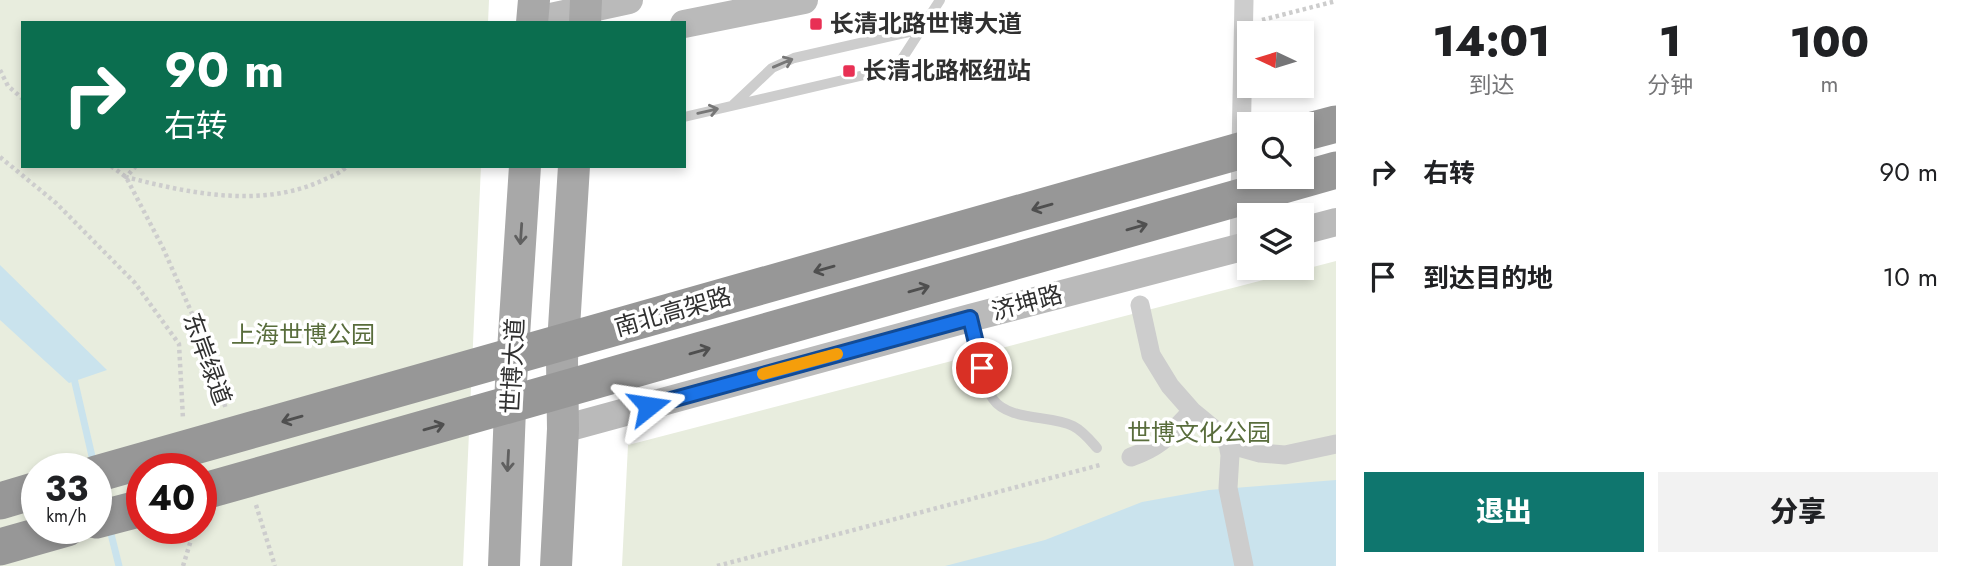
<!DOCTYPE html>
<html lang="zh">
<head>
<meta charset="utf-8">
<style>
	:root { --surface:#fff; --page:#f2f2f2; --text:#202124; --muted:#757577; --accent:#0f766e }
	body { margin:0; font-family:Jost,"Noto Sans SC",sans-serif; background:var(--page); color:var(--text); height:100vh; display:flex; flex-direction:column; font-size:26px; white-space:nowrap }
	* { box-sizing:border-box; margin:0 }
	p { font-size:23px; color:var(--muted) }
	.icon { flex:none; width:38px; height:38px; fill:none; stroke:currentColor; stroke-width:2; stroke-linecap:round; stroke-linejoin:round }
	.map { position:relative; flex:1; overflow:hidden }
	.side { display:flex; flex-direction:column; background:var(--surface); width:630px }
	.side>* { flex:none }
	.banner { position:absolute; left:21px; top:21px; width:665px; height:147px; border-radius:0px; box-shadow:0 4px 10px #0003; background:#0b6e4f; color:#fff; overflow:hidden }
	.needle { width:46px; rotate:274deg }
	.buttons { position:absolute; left:1237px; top:21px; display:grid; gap:14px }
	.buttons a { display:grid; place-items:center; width:77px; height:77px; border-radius:0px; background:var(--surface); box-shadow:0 4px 10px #0003; font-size:35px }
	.speed { position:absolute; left:21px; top:453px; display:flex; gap:14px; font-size:35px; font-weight:700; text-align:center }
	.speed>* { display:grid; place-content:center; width:91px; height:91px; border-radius:50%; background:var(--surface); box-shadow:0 4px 10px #0003; line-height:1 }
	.speed small { font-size:18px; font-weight:400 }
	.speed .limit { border:10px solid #d22; background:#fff; color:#111 }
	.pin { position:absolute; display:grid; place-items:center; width:60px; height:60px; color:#fff; margin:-30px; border:4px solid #fff; border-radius:50%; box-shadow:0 2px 7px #0007 }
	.me { position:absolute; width:77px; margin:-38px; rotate:75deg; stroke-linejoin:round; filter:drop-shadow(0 0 5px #0008) }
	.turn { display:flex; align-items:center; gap:24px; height:147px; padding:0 28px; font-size:32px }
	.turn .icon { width:91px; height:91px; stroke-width:2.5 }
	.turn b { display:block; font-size:49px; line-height:60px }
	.eta { display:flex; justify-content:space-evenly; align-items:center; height:119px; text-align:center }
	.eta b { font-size:42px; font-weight:800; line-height:49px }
	.cta { display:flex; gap:14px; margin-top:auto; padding:14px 28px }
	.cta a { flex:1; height:80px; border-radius:0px; background:var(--accent); color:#fff; font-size:28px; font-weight:800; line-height:80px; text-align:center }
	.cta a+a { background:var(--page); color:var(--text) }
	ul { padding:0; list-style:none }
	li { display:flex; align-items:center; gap:21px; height:105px; padding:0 28px }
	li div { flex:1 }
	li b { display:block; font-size:26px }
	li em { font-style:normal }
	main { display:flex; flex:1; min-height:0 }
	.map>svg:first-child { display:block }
</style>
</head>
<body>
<main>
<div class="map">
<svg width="1336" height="566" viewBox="0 0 1336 566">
	<rect width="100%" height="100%" fill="#fff"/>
	<!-- green -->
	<path fill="#e8edde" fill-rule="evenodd" d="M0,0H489L488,23H23V166H481L463,566H0ZM37,469H96V528H37ZM142,469H201V528H142Z
		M1336,261V566H622L628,445Z"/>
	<!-- water -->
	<path fill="#cae3ed" d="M0,265L107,370L69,383L0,320Z
		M1336,480V566H945L1045,540L1142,502L1209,490Z"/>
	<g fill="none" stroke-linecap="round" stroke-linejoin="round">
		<!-- stream -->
		<path stroke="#cae3ed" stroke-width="7" d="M73,374L94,465
			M109,526L119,566"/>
		<!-- path -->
		<path stroke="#cdcdcd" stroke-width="4.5" stroke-dasharray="3.5 3.5" stroke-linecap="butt" d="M1262,20L1336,1
			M0,70L8,86L23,99
			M0,157L56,203L135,283L179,344L183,419
			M111,166L126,177L163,248L205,343L226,409
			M136,166L126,177C188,193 258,208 319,182C329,177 340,174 347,166
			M256,505L275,566
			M183,566L191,540L190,528
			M717,566L1100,465"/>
		<!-- lane -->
		<path stroke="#cdcdcd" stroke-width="10" d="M733,105L772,68L794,58L922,29
			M684,117L890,69L900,62L940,0
			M971,322C976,343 981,381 993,399C1008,421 1051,415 1073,426C1083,431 1090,440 1097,448"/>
		<!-- street -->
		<path stroke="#cdcdcd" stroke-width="19" d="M1239,248L1244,0
			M1140,305L1151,355L1170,386L1192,411L1220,434L1228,444L1230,455L1228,488L1244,566
			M1228,444L1260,453L1285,455L1336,444
			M1131,457C1162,446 1170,434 1192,411"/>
		<!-- secondary -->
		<path stroke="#bababa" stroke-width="28" d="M532,21L629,0
			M684,24L804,0
			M1302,231L1336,222
			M563,429L970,318L1250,245"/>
		<!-- primary -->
		<path stroke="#a8a8a8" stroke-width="32" d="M532,23L534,0
			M585,23L586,0
			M504,566L511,382L525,166
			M556,566L563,429L562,360L574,166"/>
		<!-- highway -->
		<path stroke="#979797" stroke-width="37" d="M1302,133L1336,124
			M0,501L37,490
			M96,520L142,508
			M0,547L67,528"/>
		<!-- highway-bridge -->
		<path stroke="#979797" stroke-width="37" d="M96,474L1250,148
			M201,492L1336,170"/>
	</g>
	<!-- one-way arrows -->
	<defs><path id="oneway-shaft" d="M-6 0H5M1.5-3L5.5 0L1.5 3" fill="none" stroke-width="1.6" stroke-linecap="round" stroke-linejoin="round" transform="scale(1.75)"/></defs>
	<g stroke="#777">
		<use href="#oneway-shaft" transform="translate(783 63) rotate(-23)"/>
		<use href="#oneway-shaft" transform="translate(708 111) rotate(-13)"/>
	</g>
	<g stroke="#4f4f4f">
		<use href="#oneway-shaft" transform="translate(1042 207) rotate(164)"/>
		<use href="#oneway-shaft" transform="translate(1137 227) rotate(-16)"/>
		<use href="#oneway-shaft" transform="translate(824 269) rotate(164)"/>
		<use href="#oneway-shaft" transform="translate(919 289) rotate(-16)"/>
		<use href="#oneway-shaft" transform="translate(700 351) rotate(-16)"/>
		<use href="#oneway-shaft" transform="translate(292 419) rotate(164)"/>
		<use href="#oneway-shaft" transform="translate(434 427) rotate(-16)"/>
	</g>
	<g stroke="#606060">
		<use href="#oneway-shaft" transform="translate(521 234) rotate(94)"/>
		<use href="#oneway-shaft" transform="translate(508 461) rotate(93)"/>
	</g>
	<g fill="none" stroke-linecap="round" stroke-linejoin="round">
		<defs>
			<path id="route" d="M649,406L970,318L982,368"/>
		</defs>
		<!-- route casing -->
		<use href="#route" stroke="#114b97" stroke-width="18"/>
		<!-- route -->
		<use href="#route" stroke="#1a73e8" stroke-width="12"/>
		<!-- slow -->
		<path stroke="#f59e0b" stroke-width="12" d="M763,374L837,354"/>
	</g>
	<!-- markers -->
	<g fill="#e83054" stroke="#fff" stroke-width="2.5">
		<rect x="809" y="17" width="14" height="14" rx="3.5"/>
		<rect x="842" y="64" width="14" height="14" rx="3.5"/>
	</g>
	<g text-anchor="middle" stroke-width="7" stroke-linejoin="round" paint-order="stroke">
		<!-- poi labels -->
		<g font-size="24" font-weight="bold" fill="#303030" stroke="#fff" text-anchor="start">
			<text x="830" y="32">长清北路世博大道</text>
			<text x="863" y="79">长清北路枢纽站</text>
		</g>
		<!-- street labels -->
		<g font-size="24" fill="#303030" stroke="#fff">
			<text transform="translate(1027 303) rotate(-15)" y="8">济坤路</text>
			<text transform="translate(673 312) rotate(-16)" y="8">南北高架路</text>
			<text transform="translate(207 359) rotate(70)" y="8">东岸绿道</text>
			<text transform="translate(513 366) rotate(-87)" y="8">世博大道</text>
		</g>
		<!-- park labels -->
		<g font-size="24" fill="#596d3c" stroke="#fff">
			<text x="303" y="343">上海世博公园</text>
			<text x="1199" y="441">世博文化公园</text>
		</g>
	</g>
</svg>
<div class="buttons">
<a><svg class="needle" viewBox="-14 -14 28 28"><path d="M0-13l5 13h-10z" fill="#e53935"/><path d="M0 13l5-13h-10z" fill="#757577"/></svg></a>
<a><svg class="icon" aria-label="search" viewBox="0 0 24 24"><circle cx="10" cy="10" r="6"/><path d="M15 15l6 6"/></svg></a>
<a><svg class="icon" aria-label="layers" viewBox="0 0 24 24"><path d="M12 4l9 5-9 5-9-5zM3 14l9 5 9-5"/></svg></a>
</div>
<div class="speed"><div>33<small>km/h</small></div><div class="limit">40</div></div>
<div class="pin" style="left:982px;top:368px;background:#d93025"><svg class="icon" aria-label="arrive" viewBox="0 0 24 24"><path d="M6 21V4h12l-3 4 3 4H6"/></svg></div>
<svg class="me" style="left:649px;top:406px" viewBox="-20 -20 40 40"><path d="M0-17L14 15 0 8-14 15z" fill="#1a73e8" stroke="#fff" stroke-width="4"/></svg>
<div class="banner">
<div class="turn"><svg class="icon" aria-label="right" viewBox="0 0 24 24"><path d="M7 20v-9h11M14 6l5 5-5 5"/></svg><div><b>90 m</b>右转</div></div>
</div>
</div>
<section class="side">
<div class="eta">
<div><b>14:01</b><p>到达</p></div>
<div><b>1</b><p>分钟</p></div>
<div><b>100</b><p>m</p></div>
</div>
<ul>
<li><svg class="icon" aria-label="right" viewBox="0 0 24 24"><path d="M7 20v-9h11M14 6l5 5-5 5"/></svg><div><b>右转</b></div><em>90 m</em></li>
<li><svg class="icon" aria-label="arrive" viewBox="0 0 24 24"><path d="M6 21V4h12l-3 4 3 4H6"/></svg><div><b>到达目的地</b></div><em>10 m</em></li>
</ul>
<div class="cta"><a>退出</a><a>分享</a></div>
</section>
</main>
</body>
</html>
